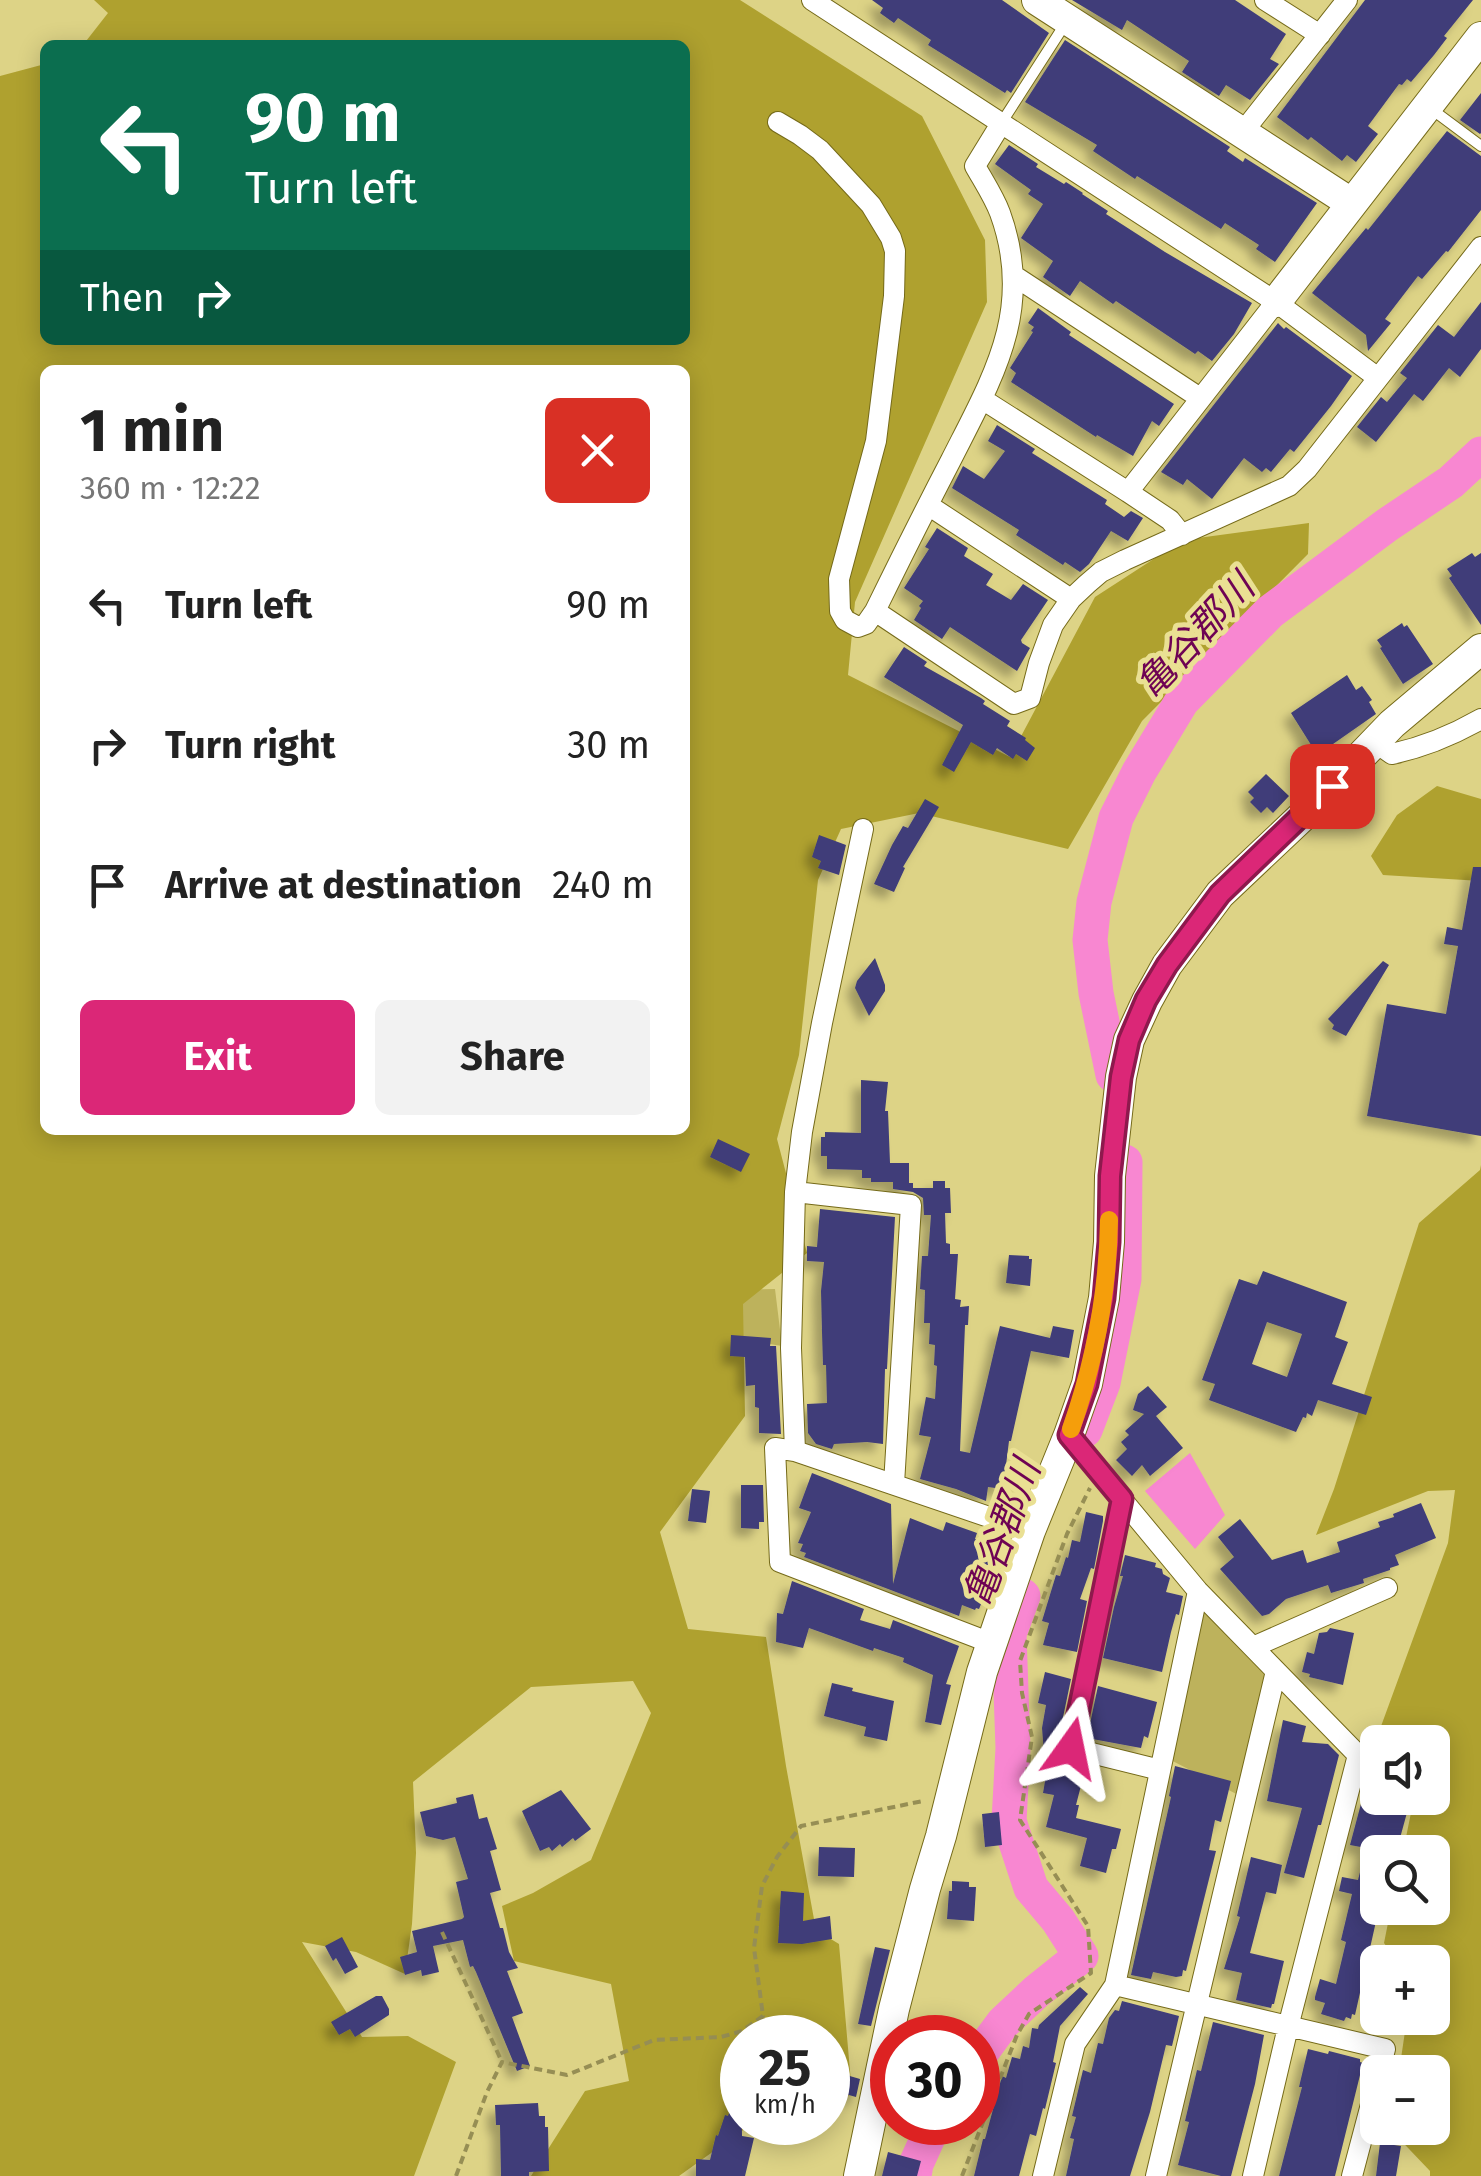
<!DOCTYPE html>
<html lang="en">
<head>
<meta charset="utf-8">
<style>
	:root { --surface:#fff; --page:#f2f2f2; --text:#222; --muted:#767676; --accent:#db2777 }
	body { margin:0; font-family:"Fira Sans","Noto Sans JP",sans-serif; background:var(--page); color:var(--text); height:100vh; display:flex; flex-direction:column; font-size:38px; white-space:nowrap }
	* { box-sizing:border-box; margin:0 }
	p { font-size:32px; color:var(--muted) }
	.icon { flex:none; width:55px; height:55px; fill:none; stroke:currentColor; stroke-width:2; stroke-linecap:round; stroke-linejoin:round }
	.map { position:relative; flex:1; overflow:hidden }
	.details { position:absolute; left:40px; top:365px; width:650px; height:770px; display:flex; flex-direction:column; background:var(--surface); border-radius:15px; box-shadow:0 5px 25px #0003 }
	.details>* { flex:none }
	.top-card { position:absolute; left:40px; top:40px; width:650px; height:305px; border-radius:15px; box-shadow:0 5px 25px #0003; background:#0b6e4f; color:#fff; overflow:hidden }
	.tools { position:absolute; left:1360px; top:1725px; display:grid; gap:20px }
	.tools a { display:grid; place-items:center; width:90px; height:90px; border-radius:15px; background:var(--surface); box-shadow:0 5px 25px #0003; font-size:50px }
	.speed { position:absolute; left:720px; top:2015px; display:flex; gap:20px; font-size:50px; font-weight:700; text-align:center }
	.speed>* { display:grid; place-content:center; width:130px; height:130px; border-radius:50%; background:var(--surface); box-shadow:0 5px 25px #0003; line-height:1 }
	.speed small { font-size:25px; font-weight:400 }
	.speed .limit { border:15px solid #d22; background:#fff; color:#111 }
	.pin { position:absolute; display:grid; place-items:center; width:85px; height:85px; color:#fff; margin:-42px; border-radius:20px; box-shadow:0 5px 15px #0006 }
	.me { position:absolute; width:110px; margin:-55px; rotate:12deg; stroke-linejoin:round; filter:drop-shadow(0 0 8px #0008) }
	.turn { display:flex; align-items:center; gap:35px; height:210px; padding:0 40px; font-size:45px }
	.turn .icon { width:130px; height:130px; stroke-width:2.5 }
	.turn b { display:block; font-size:70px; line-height:85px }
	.then { display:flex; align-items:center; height:95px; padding:0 40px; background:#0003; gap:20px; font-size:38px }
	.round { display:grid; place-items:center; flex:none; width:105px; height:105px; border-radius:15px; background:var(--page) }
	.summary { display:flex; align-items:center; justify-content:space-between; height:170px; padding:0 40px }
	h1 { font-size:60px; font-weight:700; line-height:75px }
	.button { display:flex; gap:20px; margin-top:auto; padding:20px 40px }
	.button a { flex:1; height:115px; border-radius:15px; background:var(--accent); color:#fff; font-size:40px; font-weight:700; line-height:115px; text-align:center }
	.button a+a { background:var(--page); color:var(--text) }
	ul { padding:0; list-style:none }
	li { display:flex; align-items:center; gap:30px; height:140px; padding:0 40px }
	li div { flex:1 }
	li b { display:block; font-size:38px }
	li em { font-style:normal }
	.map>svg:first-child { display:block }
</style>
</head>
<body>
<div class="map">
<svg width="1481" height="2176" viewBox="0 0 1481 2176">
	<defs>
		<filter id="shadow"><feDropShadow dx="-8" dy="8" stdDeviation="5" flood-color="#0004"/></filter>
	</defs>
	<rect width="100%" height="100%" fill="#ddd386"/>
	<!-- green -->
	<path fill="#bdb25c" d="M775,1289L782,1346L725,1337L717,1290Z
		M1198,1591L1276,1671L1246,1799L1163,1756Z"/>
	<!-- forest -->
	<path fill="#afa12f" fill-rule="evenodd" d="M94,0H740L922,116L985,240L987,302L855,602L848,675L1010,757L1095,597L1183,540L1309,523L1308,554L1142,721L1068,849L919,813L841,829L818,880L799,1055L777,1139L807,1253L743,1304L745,1416L660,1532L688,1629L766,1637L786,1766L816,1930L839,1944L852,2094L828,2105V2038H742V2122L753,2123L679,2176H531L585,2091L629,2081L611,1984L514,1961L502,1906L533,1893L591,1860L651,1713L633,1681L531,1687L413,1782L416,1853L412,1924L405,1974L356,1952L302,1942L362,2037L408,2036L456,2062L414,2176H0V76L45,64V340H685V45H83L108,13ZM45,370H685V1130H45Z
		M1437,786L1481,799V881L1383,875L1371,856L1397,815Z
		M1481,1165V2176H1430V2171L1389,2128H1432V2072H1399L1407,2018H1432V1962H1398L1384,1943L1391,1908H1432V1852H1403L1414,1798H1432V1742H1392L1380,1729L1448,1543L1455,1490L1428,1491L1316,1535L1334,1489L1419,1223L1480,1170Z"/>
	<!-- water -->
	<path fill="#f887d1" d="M1190,1453L1225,1515L1195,1549L1145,1491Z"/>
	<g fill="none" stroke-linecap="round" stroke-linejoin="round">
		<!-- river -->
		<path stroke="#f887d1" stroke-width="35" d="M1113,1075L1096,993L1090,940L1094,902L1116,818L1139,772L1182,701L1270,612L1387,525L1451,482L1481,454
			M1085,1430L1103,1383L1124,1279L1125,1162
			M978,2057L1003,2023L1036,1992L1081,1956L1058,1920L1031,1888L1009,1821L1013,1748L1009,1634L1023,1596
			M914,2176L916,2164L935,2122"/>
	</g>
	<!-- building -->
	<path fill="#3f3d79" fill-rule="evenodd" filter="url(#shadow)" d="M872,0H1002L1049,33L1011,93L1007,90L1005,93L928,45L931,40L898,18L894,23L880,13L883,8Z
		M1072,0H1235L1286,34L1270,59L1279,64L1250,100L1226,85L1219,96L1182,72L1189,61L1127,20L1122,30Z
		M1365,0H1473L1444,36L1447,38L1434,55L1411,82L1407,79L1402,85L1399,84L1368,126L1378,134L1370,144L1356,162L1347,155L1342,161L1311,137L1308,140L1277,117Z
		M1065,40L1230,147L1227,151L1243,162L1245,158L1317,203L1275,262L1256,249L1259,245L1225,223L1221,229L1137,176L1135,179L1093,151L1097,145L1025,102Z
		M1481,93V133L1480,134L1460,120Z
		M1447,131L1481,156V210L1448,252L1446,251L1422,279L1418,276L1385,319L1391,323L1368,351L1366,335L1312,293L1366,228L1368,230Z
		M1009,145L1038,164L1036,167L1064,184L1066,182L1083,193L1082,194L1108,211L1106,214L1165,252L1252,303L1234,334L1212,361L1198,351L1195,354L1116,301L1113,304L1080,281L1070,296L1043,277L1053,261L1021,238L1043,204L1028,194L1031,190L995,164Z
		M1481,302V349L1460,377L1449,368L1423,401L1414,394L1376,442L1357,427L1381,397L1387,402L1407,378L1400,373L1438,325L1454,337Z
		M1038,308L1071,332L1069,335L1174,404L1159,426L1152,421L1133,456L1097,435L1096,437L1011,382L1016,373L1010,368L1033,332L1031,331L1034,327L1028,323Z
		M1278,323L1284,329L1286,327L1352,376L1331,406L1294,452L1290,449L1271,472L1266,468L1262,472L1244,458L1212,499L1187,479L1183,485L1161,472Z
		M997,425L1035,449L1032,453L1107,500L1105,504L1124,517L1131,511L1143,518L1128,541L1111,531L1089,564L1080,572L1065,562L1063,565L1016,535L1019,530L952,488L963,466L984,479L1005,451L988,441Z
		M937,528L968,548L964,556L993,574L986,585L1011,600L1023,584L1048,600L1021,640L1022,643L1030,648L1017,671L950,627L942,639L914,620L921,608L919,606L923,601L904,588L929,549L925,547Z
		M1472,553L1475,557L1481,553V625L1449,578L1452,576L1447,569Z
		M1402,623L1404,627L1407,625L1433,664L1403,684L1380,648L1382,647L1377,640Z
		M904,647L927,662L924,666L981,698L985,701L983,704L1010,721L1007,726L1026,738L1025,740L1035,748L1027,761L1016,754L1013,759L997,748L993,755L971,742L954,772L942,765L963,725L884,677Z
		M1347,675L1356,690L1362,686L1372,700L1369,702L1376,714L1323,751L1318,744L1313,748L1291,713Z
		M1266,774L1289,796L1273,813L1267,807L1261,813L1250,802L1254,798L1248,792Z
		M925,799L939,807L903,867L905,868L894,892L874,884L892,845L903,826L908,828Z
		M819,835L846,845L839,875L818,868L821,861L812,857Z
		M1473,867H1481V1136L1367,1116L1387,1004L1446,1014L1458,946L1444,944L1447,927L1462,930Z
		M875,958L885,985V991L869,1016L855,988L857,981Z
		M1383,961L1389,965L1346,1036L1332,1029L1334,1025L1328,1019Z
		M861,1080L888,1082L885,1111H888L890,1163H909V1183H913V1188H933V1181H945V1188H950L951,1213H945L946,1243L950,1244V1254H958L955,1299L961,1300L960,1307L969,1306L968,1325H965L960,1451L970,1453L1000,1326L1050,1338L1053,1326L1074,1330L1069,1358L1031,1351L1011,1441H1009L1003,1489L988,1487L986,1501L956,1489L920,1479L931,1437L919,1435L926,1397L935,1399L937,1366L934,1365L935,1345L929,1344L930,1323H924L925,1290L920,1289L922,1256H928L931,1215H924L923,1198L913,1192L893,1189V1182H871V1178H862V1170L827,1169V1156H821V1137H825V1132L861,1133Z
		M718,1139L750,1154L741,1172L710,1157Z
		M820,1209L895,1217L887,1369H885L883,1444L867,1442L834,1444L832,1449L816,1444L808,1433L807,1404L827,1403L826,1365H823L822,1332L821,1291L824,1262L807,1261V1246L817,1247Z
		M1009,1255L1029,1256V1259H1032L1030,1286L1006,1283Z
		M1263,1271L1347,1302L1335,1337L1348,1342L1332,1384L1372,1397L1366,1415L1318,1400L1312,1416L1307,1413L1306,1418L1303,1417L1296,1432L1209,1400L1215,1384L1202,1380L1239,1279L1257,1285ZM1267,1322L1302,1334L1287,1377L1252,1364Z
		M731,1335L771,1338L770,1346H776L781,1434L759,1433V1408L755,1407V1385L746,1386L745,1357L730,1356Z
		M1148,1386L1167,1407L1156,1416L1183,1448L1150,1476L1142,1465L1132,1476L1116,1460L1127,1449L1121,1442L1129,1435L1125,1431L1144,1414L1133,1410L1138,1394Z
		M812,1473L891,1504L893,1584L910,1518L943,1531L946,1522L977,1533L975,1539L998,1547L996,1554L1000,1556L986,1597H984L979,1609L976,1608L975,1610L962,1605L959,1616L804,1557L806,1553L800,1551L803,1544L798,1543L811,1512L799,1508Z
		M741,1485H763L764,1522H759V1529L741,1528Z
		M692,1489L710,1491L706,1523L688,1521Z
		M1421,1503L1436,1538L1395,1555L1399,1565L1390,1568V1570L1363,1579L1364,1583L1331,1593L1328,1585L1286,1599L1269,1614L1262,1616L1220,1569L1234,1557L1218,1537L1240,1519L1272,1560L1303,1550L1307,1563L1340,1552L1337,1542L1380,1527L1378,1522L1394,1517L1393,1514Z
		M1086,1512L1103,1516V1521L1094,1569L1091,1568L1080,1599L1087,1601L1077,1652L1043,1645L1049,1623L1042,1621L1056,1575L1060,1576L1066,1557L1068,1558L1072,1540L1080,1542Z
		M1125,1555L1156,1563L1155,1567L1162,1569L1163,1574L1170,1578L1166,1592L1183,1596L1179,1615L1176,1614L1171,1632L1162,1672L1103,1658L1114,1607L1123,1576H1120Z
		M792,1581L864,1609L860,1620L890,1629L893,1620L959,1646L946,1684L951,1685L941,1725L925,1722L933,1675L903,1662L904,1658L874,1648L873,1651L809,1628L803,1648L776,1642L777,1613L783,1614Z
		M1330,1628L1354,1633L1343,1685L1309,1677L1310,1674L1302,1672L1307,1652L1314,1654L1319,1633L1327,1632Z
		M1045,1672L1071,1679L1057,1746L1062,1759L1086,1766L1076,1805H1079L1076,1818L1121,1829L1116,1849H1112L1106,1873L1080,1866L1087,1838L1046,1827L1054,1795L1043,1793L1050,1753L1044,1752L1042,1728L1046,1705L1038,1703Z
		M832,1683L853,1688L852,1691L894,1701L887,1741L864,1736L866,1727L824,1716Z
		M1098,1686L1157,1702L1148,1738L1144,1736L1141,1748L1087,1738Z
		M1283,1720L1306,1726L1302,1742L1328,1744L1339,1755L1321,1825H1318L1304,1878L1284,1873L1302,1808L1267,1801Z
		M1175,1766L1231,1781L1221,1822L1215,1820L1209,1850L1216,1851L1186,1971L1183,1970L1182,1976L1176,1977L1153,1972L1151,1979L1131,1975L1171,1797L1169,1796Z
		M561,1790L591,1829L575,1841L573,1838L562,1847L560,1844L552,1851L549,1847L540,1851L522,1811Z
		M473,1794L479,1819L487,1817L497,1849L490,1851L501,1890L490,1893L500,1928H503L509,1952L518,1968L507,1971L523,2013L512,2017L530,2066L517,2071L476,1972L473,1966L470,1967L463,1940L433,1946L439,1972L422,1976L421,1970L405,1975L400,1957L417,1952L412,1931L462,1919L464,1917L456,1882L468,1879L455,1837L443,1840L426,1836L420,1812L457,1803L456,1798Z
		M1380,1798H1411L1397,1849L1378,1844V1908H1379L1355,2015L1352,2014L1351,2019L1346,2017L1344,2021L1321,2014L1325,2003L1315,2000V1997L1320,1979L1336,1984L1346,1942L1341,1940L1352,1894L1339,1891L1342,1877L1358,1880L1366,1848L1350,1845L1362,1800L1378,1804Z
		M999,1812L1002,1845L985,1847L982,1814Z
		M819,1847L855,1848L854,1877L818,1876Z
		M1251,1857L1282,1865L1276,1894L1266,1892L1250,1953L1284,1961L1274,2004H1272L1271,2008L1236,2000L1242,1973L1224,1969L1240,1917L1237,1916Z
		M952,1881L969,1882V1887H976L974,1921L947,1919L949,1891H952Z
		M781,1891L804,1893L803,1921L830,1916L832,1939L802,1944L778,1943Z
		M342,1937L358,1967L345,1974L336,1958L333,1961L325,1946Z
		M875,1947L890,1950L871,2026L858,2024Z
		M1080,1987L1088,1994L1060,2026L1053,2062L1056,2063L1045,2109L1043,2108L1036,2136L1030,2134L1019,2176H974L983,2139H985L1002,2076L1006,2078L1012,2057L1020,2059L1023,2046L1029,2048L1032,2028L1038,2029L1039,2025Z
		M376,1996H382L389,2009V2015L355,2037L350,2029L339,2035L331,2022Z
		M1122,2001L1179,2016L1172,2046L1166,2045L1150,2112L1130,2176H1066L1074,2139L1070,2138L1076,2117L1072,2116L1083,2070L1091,2073L1098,2043L1103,2044L1109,2018L1115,2010L1119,2011Z
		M1213,2022L1264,2035L1255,2084L1231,2176H1221L1178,2165L1189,2122L1185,2121L1197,2070L1201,2071Z
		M1308,2049L1328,2054L1329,2051L1360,2059V2062L1363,2063L1335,2176H1279L1302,2087H1299Z
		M836,2072L860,2079L856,2097L831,2090Z
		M741,2081L742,2136L754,2138L745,2176H696V2159L710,2160L716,2135L718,2136L725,2115L728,2116Z
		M538,2103L539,2116H545V2127H548L549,2171L529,2172V2176H501L500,2125H496L495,2105Z
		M1380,2143L1401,2146L1396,2176H1376Z
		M888,2152L921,2161L917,2176H882Z"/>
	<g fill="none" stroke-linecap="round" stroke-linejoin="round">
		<defs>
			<path id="lane" d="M1430,108L1481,146
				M1002,122L1067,21"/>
			<path id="street" d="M812,0L1276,302L1378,378
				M1265,0L1320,35
				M778,122L800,135L820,150L871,205L891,238L895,251L894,296L876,441L839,579L840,611L845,620L858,627L866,624L875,611
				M1002,122L975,166C984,182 994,197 1000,213C1035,309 993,377 951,460C925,510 900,560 875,611L1014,704L1030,698L1039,663L1053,625L1071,599L1087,584L1101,572L1125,560L1289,486L1307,469L1481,247
				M1242,133L1347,0
				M1013,275L1200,398
				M982,399L1128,492L1276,302
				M1128,492L1170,520L1182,535
				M928,505L1071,599
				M1375,742L1392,754C1424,747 1453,735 1481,719
				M863,829L822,1023L802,1132L795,1192L791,1348L795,1451L1030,1531
				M795,1192L911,1205L894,1484
				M795,1451L775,1448L780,1562L991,1643
				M1085,1455L1198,1591L1358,1755L1288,2027L1253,2176
				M1122,1499L1071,1748L1160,1770
				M1253,1647L1387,1588
				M1115,1985L1385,2049L1379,2072
				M1043,2176L1075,2044L1115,1985L1198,1591
				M1156,2176L1276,1671
				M1352,2176L1378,2078"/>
			<path id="secondary" d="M1037,0L1351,203
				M1276,302L1481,37
				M859,2176L894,2009L925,1889L941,1836L982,1672L1030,1531L1069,1435L1087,1384L1104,1298L1109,1242L1110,1176L1121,1077L1129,1040L1147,1001L1167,965L1220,894L1310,809L1392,724L1481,649"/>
		</defs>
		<!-- lane casing -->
		<use href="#lane" stroke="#756a19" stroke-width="12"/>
		<!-- street casing -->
		<use href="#street" stroke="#756a19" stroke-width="22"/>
		<!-- secondary casing -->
		<use href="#secondary" stroke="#756a19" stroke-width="32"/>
		<!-- path -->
		<path stroke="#968e54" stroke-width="4" stroke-dasharray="8 5" stroke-linecap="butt" d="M442,1932L502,2062
			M456,2176L487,2092L502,2062L567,2075L654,2040L721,2037L742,2031L763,2016L754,1948L762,1886L777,1857L801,1826L923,1801
			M962,2176L1017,2035L1029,2014L1091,1973L1088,1926L1020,1820L1032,1737L1022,1693L1020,1661L1067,1534L1090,1488"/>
		<!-- lane -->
		<use href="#lane" stroke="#fff" stroke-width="10"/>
		<!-- street -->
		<use href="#street" stroke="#fff" stroke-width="20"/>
		<!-- secondary -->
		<use href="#secondary" stroke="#fff" stroke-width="30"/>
	</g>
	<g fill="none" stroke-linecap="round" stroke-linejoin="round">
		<defs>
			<path id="route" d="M1071,1748L1122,1499L1069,1435L1087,1384L1104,1298L1109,1242L1110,1176L1121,1077L1129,1040L1146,1000L1167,965L1220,894L1332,786"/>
		</defs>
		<!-- route casing -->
		<use href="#route" stroke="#8e194d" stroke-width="25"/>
		<!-- route -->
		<use href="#route" stroke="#db2777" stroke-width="18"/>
		<!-- slow -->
		<path stroke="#f59e0b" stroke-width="18" d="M1071,1429C1095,1361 1108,1292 1109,1220"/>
	</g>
	<g text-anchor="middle" stroke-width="10" stroke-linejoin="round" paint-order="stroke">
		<!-- water labels -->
		<g font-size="38" font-style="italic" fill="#6e0354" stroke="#eae093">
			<text transform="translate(1195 636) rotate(-47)" y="13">亀谷郡川</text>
			<text transform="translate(1002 1533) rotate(-70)" y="13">亀谷郡川</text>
		</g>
	</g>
</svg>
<div class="tools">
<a><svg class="icon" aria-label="sound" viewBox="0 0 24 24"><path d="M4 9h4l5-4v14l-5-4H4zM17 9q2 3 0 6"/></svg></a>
<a><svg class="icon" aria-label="search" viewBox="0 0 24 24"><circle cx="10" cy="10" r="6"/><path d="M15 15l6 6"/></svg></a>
<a>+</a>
<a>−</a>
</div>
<div class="speed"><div>25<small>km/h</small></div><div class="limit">30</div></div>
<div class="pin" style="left:1332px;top:786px;background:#d93025"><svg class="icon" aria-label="arrive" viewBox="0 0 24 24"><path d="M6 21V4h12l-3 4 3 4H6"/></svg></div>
<svg class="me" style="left:1071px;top:1748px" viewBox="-20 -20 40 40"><path d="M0-17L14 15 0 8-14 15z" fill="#db2777" stroke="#fff" stroke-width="4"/></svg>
<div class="top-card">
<div class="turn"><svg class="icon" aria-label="left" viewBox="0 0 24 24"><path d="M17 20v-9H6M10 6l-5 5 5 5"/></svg><div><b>90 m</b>Turn left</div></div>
<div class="then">Then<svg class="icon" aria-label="right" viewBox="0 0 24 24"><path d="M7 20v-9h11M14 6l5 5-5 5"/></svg></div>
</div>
<section class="details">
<div class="summary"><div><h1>1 min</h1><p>360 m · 12:22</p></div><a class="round" style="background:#d93025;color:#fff"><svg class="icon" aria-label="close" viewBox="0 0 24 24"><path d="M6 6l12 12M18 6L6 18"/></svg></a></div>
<ul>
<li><svg class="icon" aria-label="left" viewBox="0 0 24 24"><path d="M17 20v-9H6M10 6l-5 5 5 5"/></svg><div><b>Turn left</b></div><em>90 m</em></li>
<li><svg class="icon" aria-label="right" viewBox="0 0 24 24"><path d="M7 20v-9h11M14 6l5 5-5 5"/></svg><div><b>Turn right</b></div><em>30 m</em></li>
<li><svg class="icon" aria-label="arrive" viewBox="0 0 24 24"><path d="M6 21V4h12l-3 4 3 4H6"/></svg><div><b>Arrive at destination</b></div><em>240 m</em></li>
</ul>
<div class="button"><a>Exit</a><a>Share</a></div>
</section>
</div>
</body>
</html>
